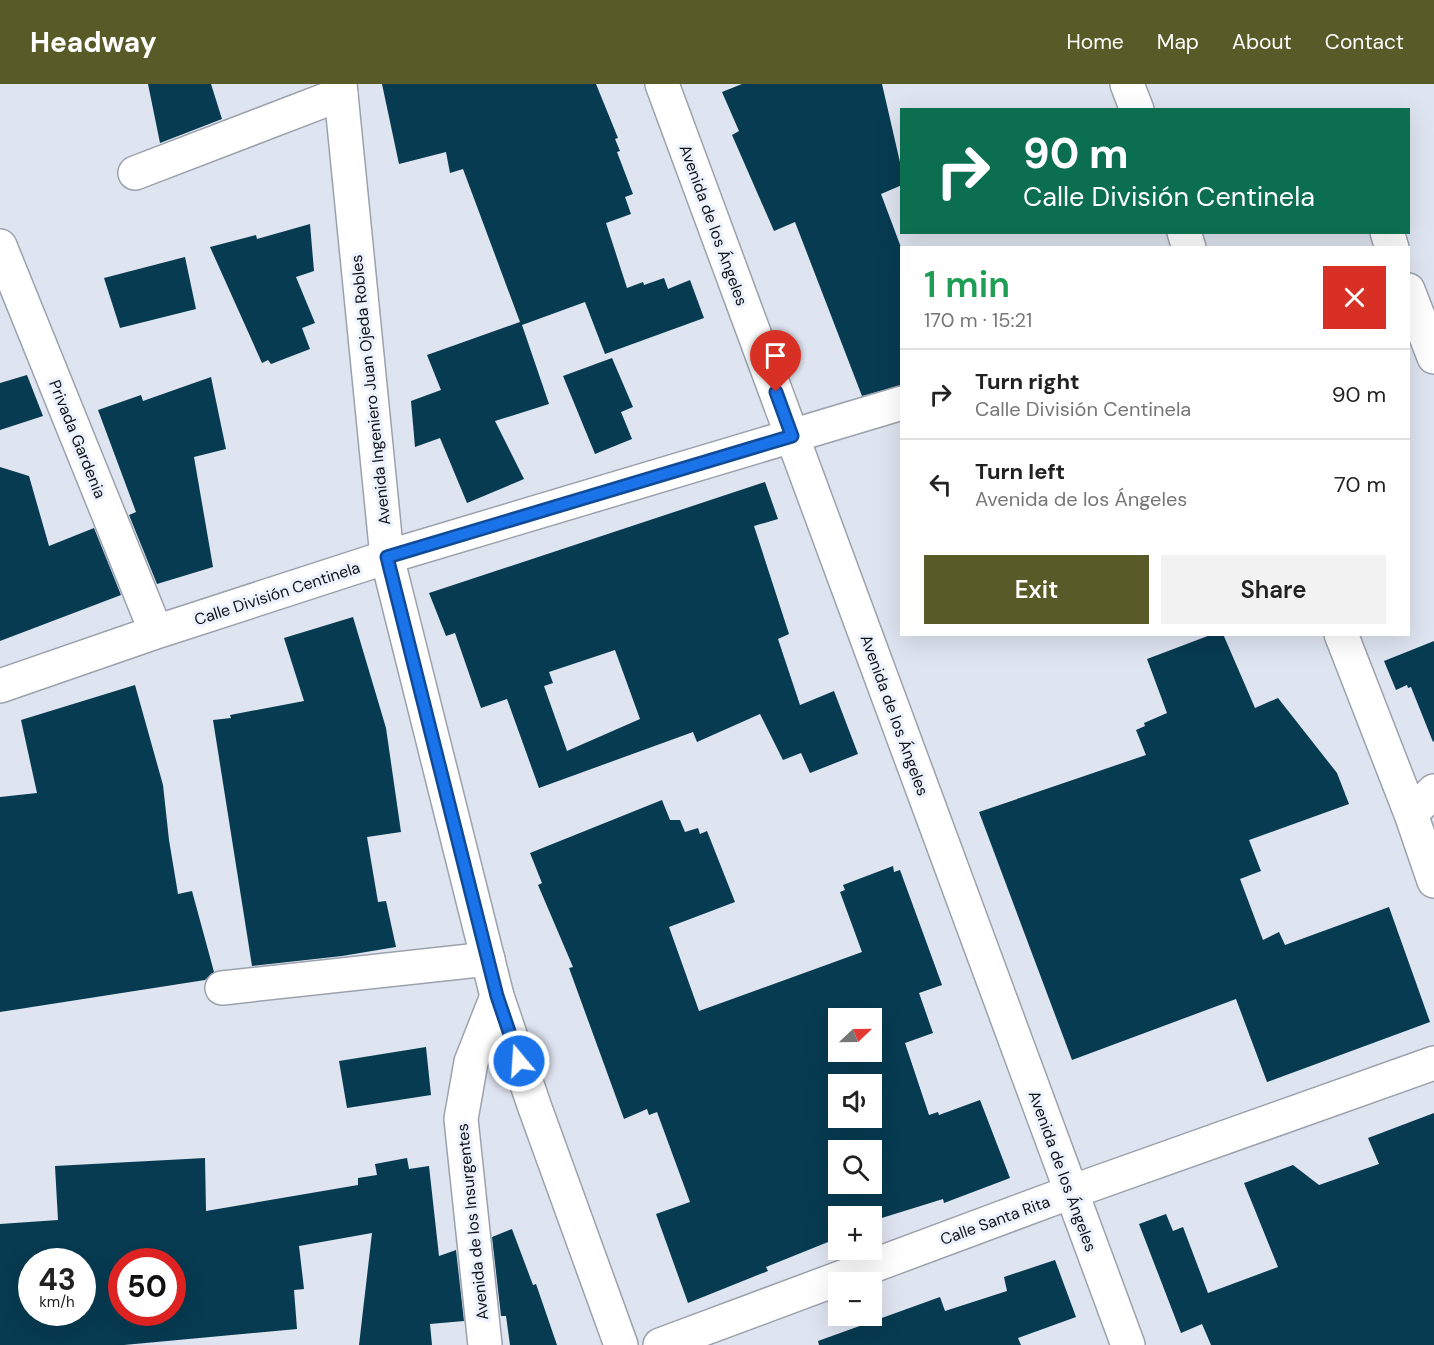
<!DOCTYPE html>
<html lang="en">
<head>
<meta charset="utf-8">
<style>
	:root { --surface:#fff; --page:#f2f2f2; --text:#222; --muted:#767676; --line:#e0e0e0; --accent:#585a27 }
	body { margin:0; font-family:"DM Sans",sans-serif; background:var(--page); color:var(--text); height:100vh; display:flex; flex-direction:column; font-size:22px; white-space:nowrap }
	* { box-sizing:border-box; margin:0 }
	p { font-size:20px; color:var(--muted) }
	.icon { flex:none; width:33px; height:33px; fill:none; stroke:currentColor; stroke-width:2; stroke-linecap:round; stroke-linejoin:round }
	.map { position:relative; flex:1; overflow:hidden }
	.panel { position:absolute; left:900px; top:162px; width:510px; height:390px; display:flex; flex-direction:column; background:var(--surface); border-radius:0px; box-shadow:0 6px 24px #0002 }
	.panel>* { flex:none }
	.guide { position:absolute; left:900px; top:24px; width:510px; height:126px; border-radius:0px; box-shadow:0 6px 24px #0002; background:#0b6e4f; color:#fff; overflow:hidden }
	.needle { width:39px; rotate:68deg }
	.controls { position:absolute; left:828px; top:924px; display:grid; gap:12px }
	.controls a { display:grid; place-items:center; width:54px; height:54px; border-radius:0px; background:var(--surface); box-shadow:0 6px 24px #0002; font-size:30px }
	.speed { position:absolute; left:18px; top:1164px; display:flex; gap:12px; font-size:30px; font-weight:700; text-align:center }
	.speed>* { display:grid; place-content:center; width:78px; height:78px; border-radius:50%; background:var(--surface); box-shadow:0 6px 24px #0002; line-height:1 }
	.speed small { font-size:15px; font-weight:400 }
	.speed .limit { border:9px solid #d22; background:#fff; color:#111 }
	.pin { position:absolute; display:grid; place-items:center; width:51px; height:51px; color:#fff; margin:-62px -26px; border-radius:50% 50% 50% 0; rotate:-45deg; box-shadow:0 0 6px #0007 }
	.pin .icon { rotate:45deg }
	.me { position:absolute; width:66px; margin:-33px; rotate:342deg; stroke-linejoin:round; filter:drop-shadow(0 0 4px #0008) }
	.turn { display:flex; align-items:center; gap:21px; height:126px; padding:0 24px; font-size:27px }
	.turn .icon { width:78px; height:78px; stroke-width:2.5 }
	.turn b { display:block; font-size:42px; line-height:51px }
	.round { display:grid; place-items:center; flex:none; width:63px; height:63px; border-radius:0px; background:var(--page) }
	.headline { display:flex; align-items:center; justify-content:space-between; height:102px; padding:0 24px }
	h1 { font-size:36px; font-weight:600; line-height:45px; color:#1e9e55 }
	.cta { display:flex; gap:12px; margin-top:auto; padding:12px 24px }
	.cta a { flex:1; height:69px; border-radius:0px; background:var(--accent); color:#fff; font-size:24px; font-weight:600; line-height:69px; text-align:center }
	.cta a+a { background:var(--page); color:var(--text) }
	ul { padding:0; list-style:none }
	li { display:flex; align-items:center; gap:18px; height:90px; padding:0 24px; border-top:2px solid var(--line) }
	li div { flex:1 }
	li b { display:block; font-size:22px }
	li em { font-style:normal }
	header { display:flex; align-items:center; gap:36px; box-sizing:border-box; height:84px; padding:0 30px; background:var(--accent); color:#fff }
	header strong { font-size:28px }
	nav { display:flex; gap:33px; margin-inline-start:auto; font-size:21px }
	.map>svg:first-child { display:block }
</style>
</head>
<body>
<header>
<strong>Headway</strong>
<nav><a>Home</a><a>Map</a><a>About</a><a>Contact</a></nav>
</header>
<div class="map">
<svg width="1434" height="1261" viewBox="0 0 1434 1261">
	<rect width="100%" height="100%" fill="#dee4f0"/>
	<!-- building -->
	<path fill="#073b51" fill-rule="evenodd" d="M148,0H211L222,35L160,59Z
		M382,0H596L618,54L615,55L620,67L617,68L633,110L625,113L631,130L606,139L627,204L643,198L644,201L664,194L668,205L690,196L704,234L605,270L585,218L522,241L549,320L495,337L524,395L467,419L440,354L415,363L411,317L441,306L427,271L520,238L463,85L450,89L446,68L399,80Z
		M742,0H882L902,87V101L881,110L902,166V301L862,312L795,138L774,147L732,51L739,47L722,8Z
		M310,140L314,187L296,193L315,239L302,244L310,265L271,280L268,276L262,279L210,163L256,151L257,155Z
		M185,173L196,225L120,244L104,194Z
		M612,274L633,323L621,328L632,355L595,370L563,292Z
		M27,291L43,332L0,346V299Z
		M211,293L226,365L194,373L213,483L157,500L129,431L136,428L98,326L141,311L143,317Z
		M0,383L29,392L49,462L94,444L121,511L0,557Z
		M765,398L778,435L754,442L789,550L778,555L800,621L834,607L858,670L810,689L801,669L783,676L760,630L697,658L693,648L539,704L507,615L481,624L455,549L446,552L429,509ZM615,566L640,635L567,667L544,602L553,599L549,588Z
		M353,533L386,644L401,748L367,753L378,818L386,817L396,863L342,872L252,882L213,636L231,634L230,631L304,617L284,554Z
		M1213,550H1223L1255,624L1278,614L1337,689L1349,720L1249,756L1261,787L1240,795L1263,856L1279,848L1285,861L1389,823L1430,938L1267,998L1236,915L1072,976L979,728L1146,671L1136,646L1145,642L1144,639L1167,629L1147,575Z
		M1434,557V657L1433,658L1411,603L1408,604L1407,601L1396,606L1384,577Z
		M135,601L163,701L169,756L178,810L192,807L214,888L205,896L0,928V713L37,709L21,636Z
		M662,716L670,736H680L685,748L698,744L700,750L707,747L735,818L669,843L699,927L862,868L840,808L845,806L843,801L893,782L894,788L900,786L942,901L919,909L933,949L905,959L929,1031L938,1028L939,1031L980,1016L1010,1094L944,1119L943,1115L872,1137V1132H838V1154L766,1183L768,1187L688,1219L656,1130L690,1118L657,1028L649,1031L647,1025L624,1035L569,884L573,883L538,801L542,799L530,769ZM838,934H872V968H838ZM838,1000H872V1034H838ZM838,1066H872V1100H838Z
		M426,963L431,1011L347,1024L339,977Z
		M1434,1029V1261H1211L1202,1240L1181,1249L1139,1140L1166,1130L1173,1147L1183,1143L1208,1209L1278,1183L1244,1099L1293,1081L1319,1101L1379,1080L1368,1054Z
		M205,1074L206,1127L358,1101V1094L377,1091L375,1080L407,1074L409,1085L429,1082L439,1172L456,1166L464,1237L430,1240L432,1261H359L372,1149L299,1162L304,1205L294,1206L297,1245L124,1261H0V1140L58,1136L55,1082ZM32,1178H82V1228H32ZM122,1178H172V1228H122Z
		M512,1145L533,1201L536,1200L557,1261H510L506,1232H501L492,1153Z
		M1055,1176L1076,1233L1018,1254L1021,1261H819L818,1257L940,1213L945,1227L1007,1207L1004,1193Z"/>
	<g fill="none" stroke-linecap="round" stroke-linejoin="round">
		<defs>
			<path id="minor" d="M662,0L1128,1261
				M1127,0L1137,26
				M135,89L341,10
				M1184,148L1189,164
				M1387,148L1392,164
				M0,162L156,548
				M1408,206L1434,273
				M1341,550L1411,730L1434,797
				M0,602L156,548L387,473L902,319
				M1411,730L1434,707
				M222,904L488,875
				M485,1261L461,1035L471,978L497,912
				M660,1261L1071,1108L1434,979"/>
			<path id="major" d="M340,0L387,473L497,912L534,1021L621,1261"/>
		</defs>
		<!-- minor casing -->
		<use href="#minor" stroke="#9ca2ad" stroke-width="36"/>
		<!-- major casing -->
		<use href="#major" stroke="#9ca2ad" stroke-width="36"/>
		<!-- minor -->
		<use href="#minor" stroke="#fff" stroke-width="33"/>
		<!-- major -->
		<use href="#major" stroke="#fff" stroke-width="33"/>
	</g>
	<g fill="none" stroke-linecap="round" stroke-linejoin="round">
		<defs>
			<path id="route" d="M519,977L497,912L387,473L792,352L776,308"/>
		</defs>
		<!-- route casing -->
		<use href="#route" stroke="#114b97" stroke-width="15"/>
		<!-- route -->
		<use href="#route" stroke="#1a73e8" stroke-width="10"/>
	</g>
	<g text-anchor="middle" stroke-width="6" stroke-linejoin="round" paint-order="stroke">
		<!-- street labels -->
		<g font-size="16" fill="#101216" stroke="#ebf2fd">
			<text transform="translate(714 141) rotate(70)" y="6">Avenida de los Ángeles</text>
			<text transform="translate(370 306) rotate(-96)" y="6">Avenida Ingeniero Juan Ojeda Robles</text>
			<text transform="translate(78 355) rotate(68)" y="6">Privada Gardenia</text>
			<text transform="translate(277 509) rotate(-18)" y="6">Calle División Centinela</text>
			<text transform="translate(895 631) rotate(70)" y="6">Avenida de los Ángeles</text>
			<text transform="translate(1063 1087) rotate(70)" y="6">Avenida de los Ángeles</text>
			<text transform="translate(995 1136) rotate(-20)" y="6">Calle Santa Rita</text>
			<text transform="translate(472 1138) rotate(-96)" y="6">Avenida de los Insurgentes</text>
		</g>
	</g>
</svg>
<div class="controls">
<a><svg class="needle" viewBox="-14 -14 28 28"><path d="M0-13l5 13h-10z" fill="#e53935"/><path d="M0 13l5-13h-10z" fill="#767676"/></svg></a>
<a><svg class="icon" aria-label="sound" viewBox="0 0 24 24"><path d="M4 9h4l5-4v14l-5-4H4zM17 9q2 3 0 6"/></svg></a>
<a><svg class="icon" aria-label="search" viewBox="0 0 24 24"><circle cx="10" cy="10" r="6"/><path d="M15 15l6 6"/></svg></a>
<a>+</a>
<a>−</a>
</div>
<div class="speed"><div>43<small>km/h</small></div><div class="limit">50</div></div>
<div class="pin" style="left:776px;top:308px;background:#d93025"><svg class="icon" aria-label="arrive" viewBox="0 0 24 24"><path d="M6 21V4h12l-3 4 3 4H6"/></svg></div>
<svg class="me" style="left:519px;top:977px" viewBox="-20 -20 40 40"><circle r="17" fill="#1a73e8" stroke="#fff" stroke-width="3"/><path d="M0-11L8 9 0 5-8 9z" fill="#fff"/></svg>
<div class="guide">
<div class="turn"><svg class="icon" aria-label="right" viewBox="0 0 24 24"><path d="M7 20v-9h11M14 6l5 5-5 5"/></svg><div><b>90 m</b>Calle División Centinela</div></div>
</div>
<section class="panel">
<div class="headline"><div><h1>1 min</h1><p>170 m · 15:21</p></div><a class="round" style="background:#d93025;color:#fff"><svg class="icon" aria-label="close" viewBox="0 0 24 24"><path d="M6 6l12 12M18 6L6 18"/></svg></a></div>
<ul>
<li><svg class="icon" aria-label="right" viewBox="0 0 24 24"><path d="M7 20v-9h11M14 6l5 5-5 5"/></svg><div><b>Turn right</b><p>Calle División Centinela</p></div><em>90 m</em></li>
<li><svg class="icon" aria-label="left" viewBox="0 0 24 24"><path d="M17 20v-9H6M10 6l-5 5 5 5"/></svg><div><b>Turn left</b><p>Avenida de los Ángeles</p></div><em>70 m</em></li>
</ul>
<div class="cta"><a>Exit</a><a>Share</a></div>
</section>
</div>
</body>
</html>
